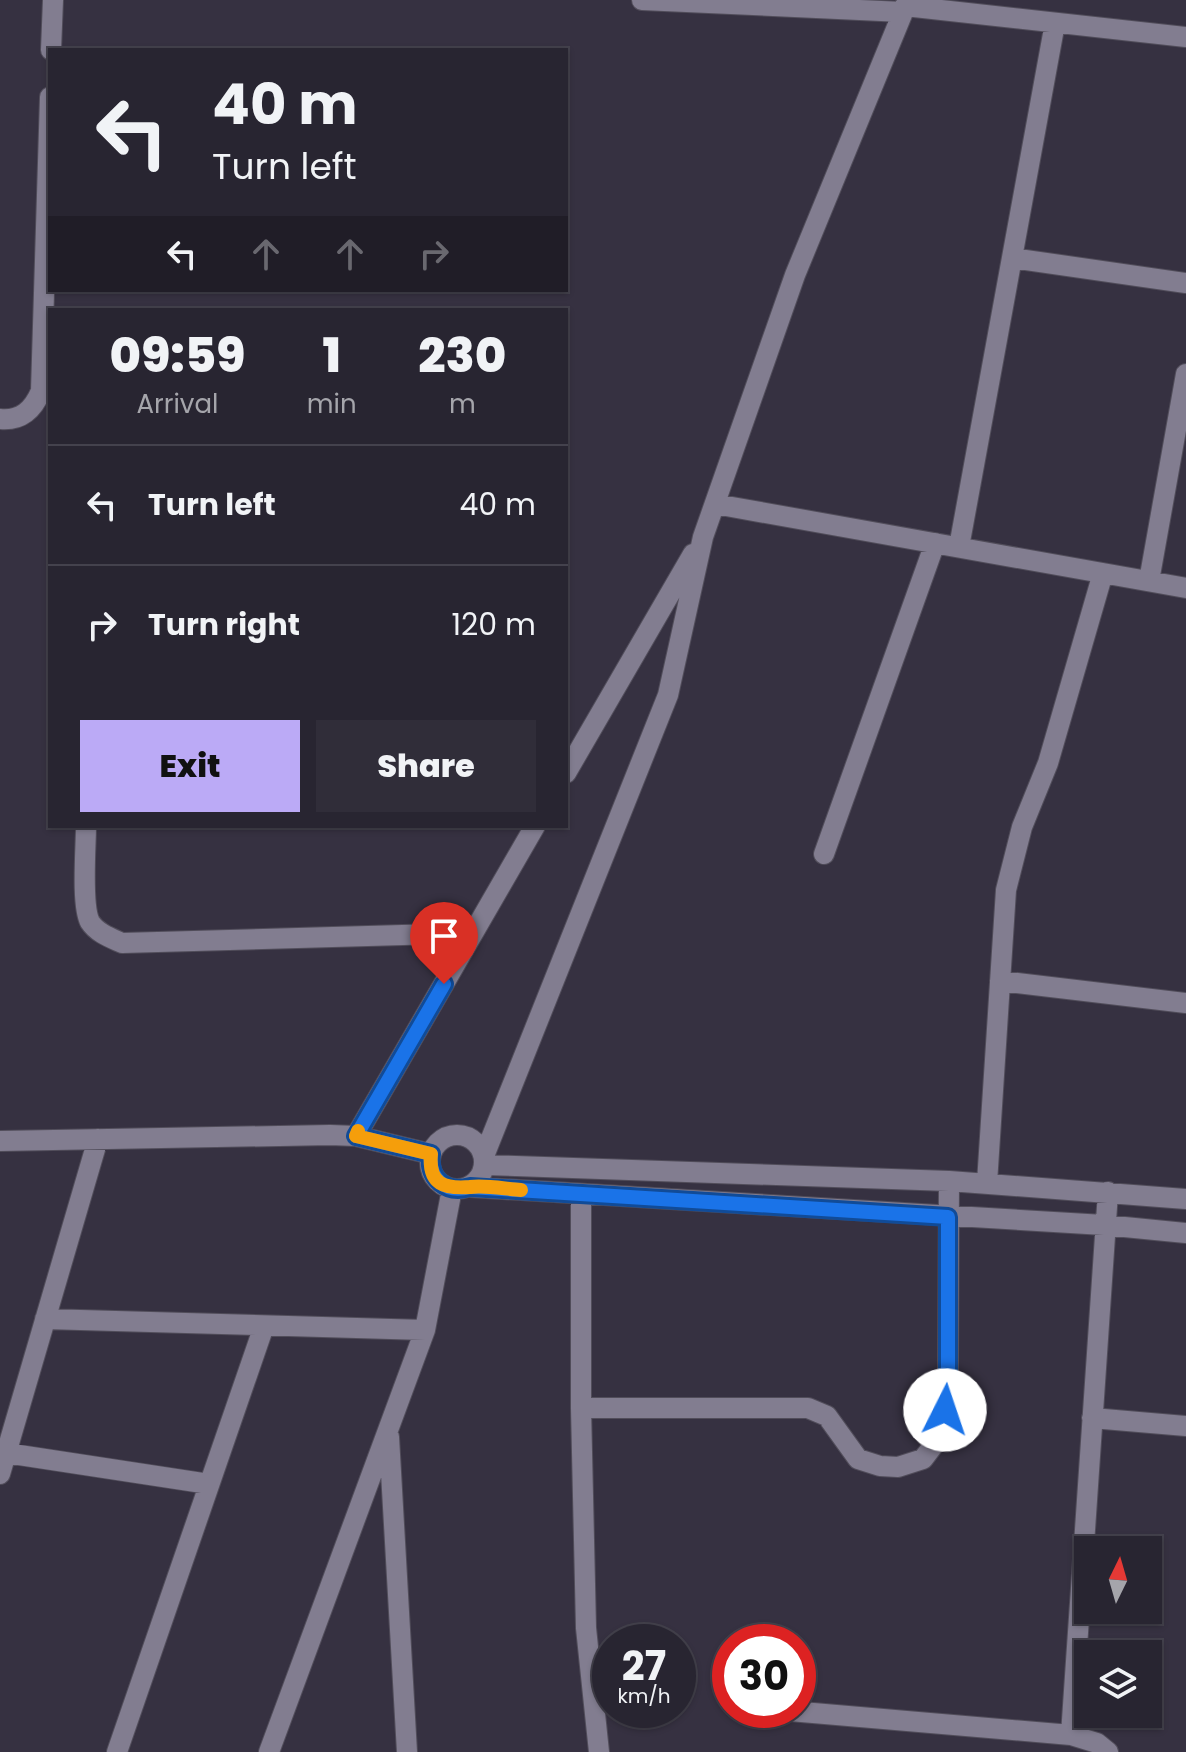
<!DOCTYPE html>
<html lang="en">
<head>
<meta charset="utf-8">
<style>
	:root { --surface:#282531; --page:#302d39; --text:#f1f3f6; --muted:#a5a5ab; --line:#44424d; --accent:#bbaaf6 }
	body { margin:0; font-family:Poppins,sans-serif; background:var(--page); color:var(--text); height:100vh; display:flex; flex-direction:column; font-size:30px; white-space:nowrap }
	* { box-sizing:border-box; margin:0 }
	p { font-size:26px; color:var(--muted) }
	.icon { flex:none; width:44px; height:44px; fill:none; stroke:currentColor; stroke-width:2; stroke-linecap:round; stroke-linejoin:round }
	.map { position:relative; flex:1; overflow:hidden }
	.panel { position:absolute; left:48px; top:308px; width:520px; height:520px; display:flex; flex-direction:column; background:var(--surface); border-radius:0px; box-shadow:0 2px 6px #0004,0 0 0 2px var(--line) }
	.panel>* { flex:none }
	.top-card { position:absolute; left:48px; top:48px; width:520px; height:244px; border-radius:0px; box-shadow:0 2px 6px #0004,0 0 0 2px var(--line); background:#282531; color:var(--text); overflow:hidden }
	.needle { width:52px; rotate:5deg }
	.controls { position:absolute; left:1074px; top:1536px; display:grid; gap:16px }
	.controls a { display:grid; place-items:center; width:88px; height:88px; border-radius:0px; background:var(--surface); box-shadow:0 2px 6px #0004,0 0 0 2px var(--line); font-size:40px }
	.speed { position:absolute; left:592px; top:1624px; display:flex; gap:16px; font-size:40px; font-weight:700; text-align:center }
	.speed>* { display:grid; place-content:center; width:104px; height:104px; border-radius:50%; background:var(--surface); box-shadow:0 2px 6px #0004,0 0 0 2px var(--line); line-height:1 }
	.speed small { font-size:20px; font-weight:400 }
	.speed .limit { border:12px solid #d22; background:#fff; color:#111 }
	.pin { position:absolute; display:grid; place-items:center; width:68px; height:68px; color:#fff; margin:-82px -34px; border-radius:50% 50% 50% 0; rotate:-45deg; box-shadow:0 0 8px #0007 }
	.pin .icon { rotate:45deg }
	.me { position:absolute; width:88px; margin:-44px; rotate:4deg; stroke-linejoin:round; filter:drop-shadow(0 0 6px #0008) }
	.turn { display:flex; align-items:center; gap:28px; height:168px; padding:0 32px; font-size:36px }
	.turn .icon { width:104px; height:104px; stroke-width:2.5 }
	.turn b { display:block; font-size:56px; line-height:68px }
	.lanes { display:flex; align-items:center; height:76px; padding:0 32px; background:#0003; justify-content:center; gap:40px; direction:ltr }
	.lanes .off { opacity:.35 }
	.eta { display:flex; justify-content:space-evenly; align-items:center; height:136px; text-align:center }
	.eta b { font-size:48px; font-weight:800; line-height:56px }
	.primary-button { display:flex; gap:16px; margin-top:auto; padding:16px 32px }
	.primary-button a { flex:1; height:92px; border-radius:0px; background:var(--accent); color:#111; font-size:32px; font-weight:800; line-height:92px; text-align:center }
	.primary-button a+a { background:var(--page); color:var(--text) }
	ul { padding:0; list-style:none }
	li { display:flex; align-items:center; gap:24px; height:120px; padding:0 32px; border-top:2px solid var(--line) }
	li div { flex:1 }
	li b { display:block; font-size:30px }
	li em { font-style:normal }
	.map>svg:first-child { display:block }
</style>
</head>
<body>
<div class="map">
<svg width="1186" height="1752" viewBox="0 0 1186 1752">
	<rect width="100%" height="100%" fill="#363141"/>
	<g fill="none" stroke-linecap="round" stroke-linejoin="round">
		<defs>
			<path id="minor" d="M642,0L903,12
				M905,6L1186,37
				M51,50L53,0
				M1012,258L1186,283
				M0,419C21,421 33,410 41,391L50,97
				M715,504L1186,588
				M959,547L1055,23
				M1149,581L1186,374
				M566,773L693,554
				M86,826C86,847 81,905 90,922C97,933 111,938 122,943L473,933
				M824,854L935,543
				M1000,981L1186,1003
				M430 1162a27 27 0 1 1 54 0a27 27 0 1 1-54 0Z
				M356,1136L535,826
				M0,1141L330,1135L356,1136L431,1154
				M484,1156L668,695L703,537L795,275L908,0
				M485,1165L949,1181L1186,1199
				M987,1183L1006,890L1022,827L1048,763L1103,573
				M470,1187L1104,1225L1186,1233
				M581,1194V1408L586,1628L599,1752
				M45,1319L425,1330
				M581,1408H808L827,1416L858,1459L880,1466L898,1467L923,1459L939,1438L945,1410L948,1372L949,1181
				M1092,1418L1186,1426
				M389,1437L407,1752
				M6,1453L209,1484
				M0,1474L98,1139
				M778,1710L1071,1735L1097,1743L1108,1752
				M1071,1735L1108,1192
				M117,1752L264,1326
				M269,1752L425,1330L452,1189"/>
		</defs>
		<!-- minor casing -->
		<use href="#minor" stroke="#514d5a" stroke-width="22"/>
		<!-- minor -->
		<use href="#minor" stroke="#827d90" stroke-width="20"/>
	</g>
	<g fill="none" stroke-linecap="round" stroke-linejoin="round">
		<defs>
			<path id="route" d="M444,984L356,1136L431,1154C428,1179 446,1194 470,1187L948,1217V1372L945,1410"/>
		</defs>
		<!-- route casing -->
		<use href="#route" stroke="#114b97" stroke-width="20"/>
		<!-- route -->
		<use href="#route" stroke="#1a73e8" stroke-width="14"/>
		<!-- slow -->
		<path stroke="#f59e0b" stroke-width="14" d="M358,1131L356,1136L431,1154C428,1185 445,1189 470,1187C486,1185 505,1189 521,1190"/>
	</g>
</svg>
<div class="controls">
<a><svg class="needle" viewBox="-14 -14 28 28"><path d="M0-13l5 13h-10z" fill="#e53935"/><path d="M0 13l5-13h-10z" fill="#a5a5ab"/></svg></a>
<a><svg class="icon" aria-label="layers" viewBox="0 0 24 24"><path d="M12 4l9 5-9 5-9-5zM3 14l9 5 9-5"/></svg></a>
</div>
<div class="speed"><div>27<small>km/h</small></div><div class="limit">30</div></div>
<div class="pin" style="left:444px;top:984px;background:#d93025"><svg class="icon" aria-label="arrive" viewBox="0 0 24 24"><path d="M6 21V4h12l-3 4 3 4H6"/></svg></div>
<svg class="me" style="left:945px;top:1410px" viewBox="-20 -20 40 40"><circle r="19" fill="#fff"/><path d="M0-13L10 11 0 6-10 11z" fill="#1a73e8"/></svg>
<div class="top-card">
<div class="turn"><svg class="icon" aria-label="left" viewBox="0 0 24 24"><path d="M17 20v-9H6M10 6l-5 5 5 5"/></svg><div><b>40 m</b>Turn left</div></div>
<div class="lanes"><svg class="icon" aria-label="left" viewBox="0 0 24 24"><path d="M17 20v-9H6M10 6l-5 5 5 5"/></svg><svg class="icon off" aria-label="ahead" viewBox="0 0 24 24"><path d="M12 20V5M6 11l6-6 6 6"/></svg><svg class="icon off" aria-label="ahead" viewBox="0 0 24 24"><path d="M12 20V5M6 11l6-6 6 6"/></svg><svg class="icon off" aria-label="right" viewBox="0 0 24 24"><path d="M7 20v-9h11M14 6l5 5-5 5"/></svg></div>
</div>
<section class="panel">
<div class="eta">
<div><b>09:59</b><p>Arrival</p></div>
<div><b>1</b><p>min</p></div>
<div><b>230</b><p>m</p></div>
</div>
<ul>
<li><svg class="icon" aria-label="left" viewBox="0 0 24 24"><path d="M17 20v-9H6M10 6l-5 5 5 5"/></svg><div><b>Turn left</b></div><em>40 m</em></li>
<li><svg class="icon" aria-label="right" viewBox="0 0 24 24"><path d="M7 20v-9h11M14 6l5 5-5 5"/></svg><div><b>Turn right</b></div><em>120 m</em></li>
</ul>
<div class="primary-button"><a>Exit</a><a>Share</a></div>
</section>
</div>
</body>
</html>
